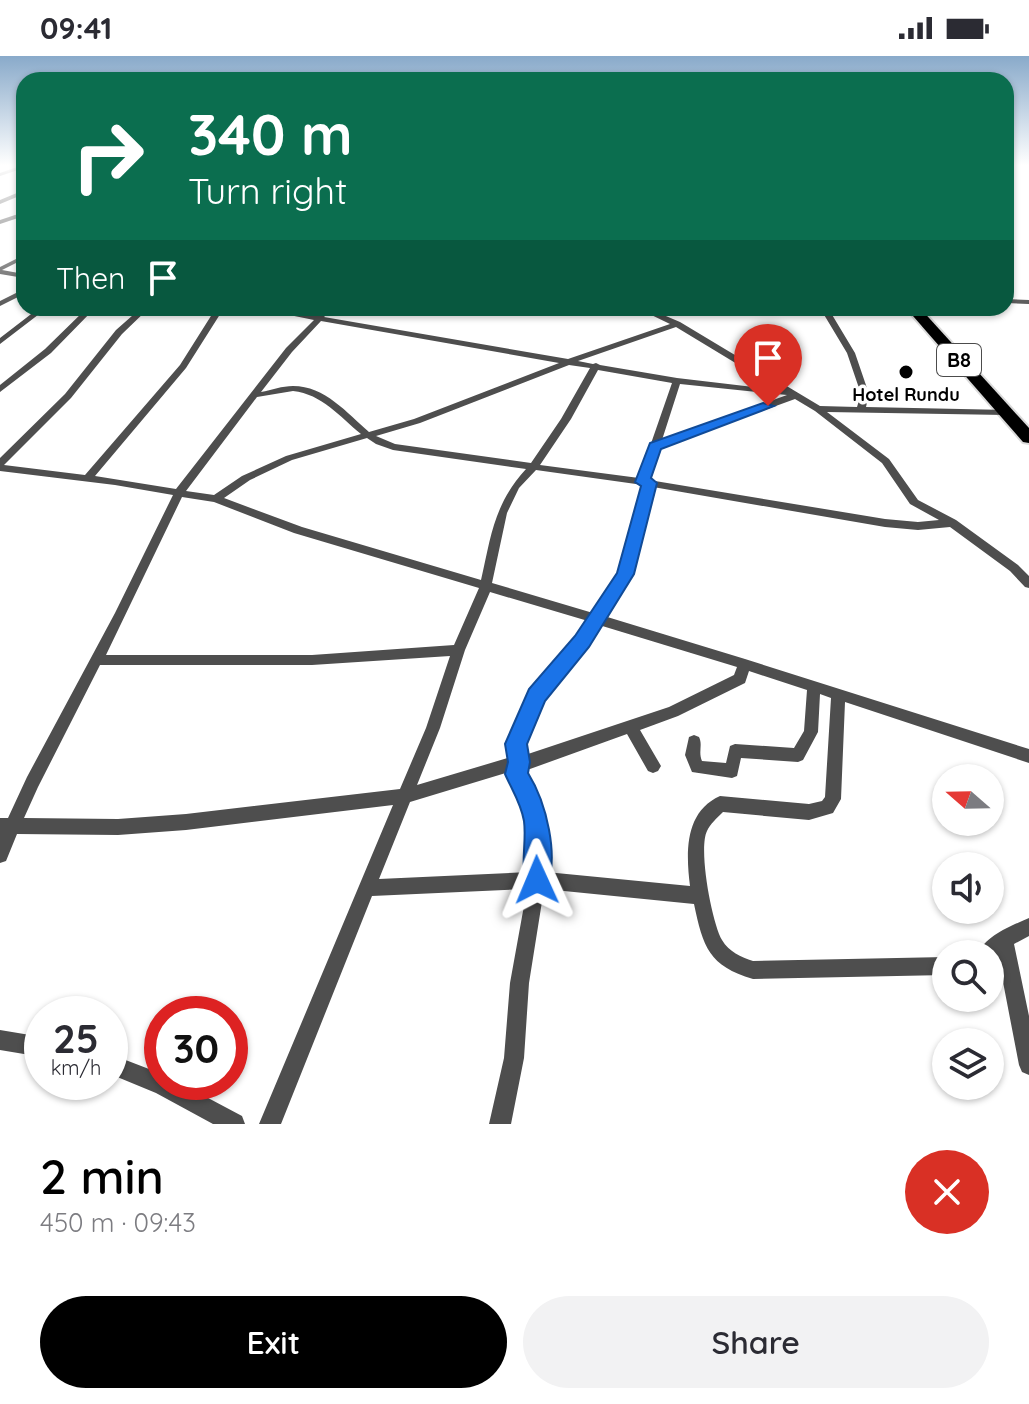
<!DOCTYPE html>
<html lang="en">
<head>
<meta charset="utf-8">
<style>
	:root { --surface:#fff; --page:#f2f2f3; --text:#2b2b33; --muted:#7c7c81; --accent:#000 }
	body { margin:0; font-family:Quicksand,sans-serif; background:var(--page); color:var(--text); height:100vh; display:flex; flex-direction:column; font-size:30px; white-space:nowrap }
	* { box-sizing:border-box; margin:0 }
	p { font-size:26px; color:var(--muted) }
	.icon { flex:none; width:44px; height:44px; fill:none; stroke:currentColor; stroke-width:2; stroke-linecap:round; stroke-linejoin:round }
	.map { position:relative; height:1068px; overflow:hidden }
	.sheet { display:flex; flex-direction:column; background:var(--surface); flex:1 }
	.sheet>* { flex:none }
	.guide { position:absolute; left:16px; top:16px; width:998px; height:244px; border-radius:24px; box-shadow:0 2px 6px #0004; background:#0b6e4f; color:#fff; overflow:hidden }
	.needle { width:52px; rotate:290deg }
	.controls { position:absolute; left:932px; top:708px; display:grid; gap:16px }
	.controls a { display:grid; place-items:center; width:72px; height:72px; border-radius:50%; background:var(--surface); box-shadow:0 2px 6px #0004; font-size:40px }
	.speed { position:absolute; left:24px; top:940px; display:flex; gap:16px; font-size:40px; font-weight:700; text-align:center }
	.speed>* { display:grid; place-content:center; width:104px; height:104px; border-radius:50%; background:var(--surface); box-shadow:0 2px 6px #0004; line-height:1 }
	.speed small { font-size:20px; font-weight:400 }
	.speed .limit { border:12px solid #d22; background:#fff; color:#111 }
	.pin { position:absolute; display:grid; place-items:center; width:68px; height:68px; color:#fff; margin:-82px -34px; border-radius:50% 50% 50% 0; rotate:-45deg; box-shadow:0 0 8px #0007 }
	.pin .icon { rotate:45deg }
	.me { position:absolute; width:88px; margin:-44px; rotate:359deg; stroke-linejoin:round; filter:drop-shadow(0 0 6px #0008) }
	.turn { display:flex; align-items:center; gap:28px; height:168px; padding:0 40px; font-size:36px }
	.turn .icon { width:104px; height:104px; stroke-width:2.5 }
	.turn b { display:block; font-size:56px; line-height:68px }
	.then { display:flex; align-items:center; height:76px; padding:0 40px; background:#0003; gap:16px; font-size:30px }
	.round { display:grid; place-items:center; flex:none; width:84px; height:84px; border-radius:42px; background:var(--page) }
	.summary { display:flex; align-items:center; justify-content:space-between; height:136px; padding:0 40px }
	h1 { font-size:48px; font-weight:600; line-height:60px; color:var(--accent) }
	.button { display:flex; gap:16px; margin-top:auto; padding:16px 40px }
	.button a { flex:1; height:92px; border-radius:48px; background:var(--accent); color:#fff; font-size:32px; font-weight:600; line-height:92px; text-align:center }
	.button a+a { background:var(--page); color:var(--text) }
	.status { display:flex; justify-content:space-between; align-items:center; height:56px; padding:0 40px; background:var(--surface); direction:ltr }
	.status svg { height:22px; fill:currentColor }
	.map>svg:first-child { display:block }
</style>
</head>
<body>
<div class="status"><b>09:41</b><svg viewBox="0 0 49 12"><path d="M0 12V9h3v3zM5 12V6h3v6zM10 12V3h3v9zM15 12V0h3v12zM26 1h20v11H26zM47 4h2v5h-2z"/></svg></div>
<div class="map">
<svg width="1029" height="1068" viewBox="0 0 1029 1068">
	<rect width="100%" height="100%" fill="#fff"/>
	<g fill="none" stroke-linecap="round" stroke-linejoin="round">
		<defs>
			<path id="highway" d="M906,252H920L1029,372V387L1023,386Z"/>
		</defs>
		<!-- highway casing -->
		<use href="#highway" stroke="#dbdbdb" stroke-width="4"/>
		<!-- street -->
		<path fill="#4e4e4e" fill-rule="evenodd" d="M20,110H24V112L0,120V117Z
			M24,134V138L0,148V144Z
			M24,156V160L0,168V164Z
			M24,199V203L2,214L24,218V222L0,218V211Z
			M24,233V238L0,250V245Z
			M1006,243L1029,244V248L1006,247Z
			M39,252H47L0,288V282Z
			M87,252H95L51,297L0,336V329L45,293Z
			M141,252H149L122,278L71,342L4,409L85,419L180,309L216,252H224L186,312L95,420L176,433L286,292L314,264L255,252H271L317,260L325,252H333L324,261L568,303L670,268L637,252H647L680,266L820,350L857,351L861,338L847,297L820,252H828L855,297L869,338L866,351L1008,354L1009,356L1005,359L827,356L889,403L918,444L956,464L1018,509L1029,520V532L1025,531L1010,515L950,471L918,474L885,471L653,431L631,518L604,560L745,603L1029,693V707L845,646L841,743L833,757L809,764L723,756C717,762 710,768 707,775C698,793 712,867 722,884C729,896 741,901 753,905L946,901V919L753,923C709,910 703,891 694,848L544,833L529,927L524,1002L511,1068H489L504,1002L510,927L527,833L372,840L281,1068H259L393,749L186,774L118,779L17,778L6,805L0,807V762H8L27,721L115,557L173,439L115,429L0,415V402L65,338L116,274ZM321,265L559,307L414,363L369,376C347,357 325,330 293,330C282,330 272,334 261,336L292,296ZM676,271L780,334L677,322L600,309L596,307L593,308L578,305ZM569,309L590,312L561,363L531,407L395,388L376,380L420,367ZM598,314L672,327L639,422L540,409L571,363ZM680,328L787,339L662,384ZM293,335C322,338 340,361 361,378L286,400L242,420L214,439L186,435L257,341ZM795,343L815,355L882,407L910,448L939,464L918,466L885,463L649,424L659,392ZM367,382L376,388L393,394L526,413C494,448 491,480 481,524L302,471L224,442L250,424L292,404ZM536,414L643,429L619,517L593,557L492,527L507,457L519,432ZM182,441L214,446L294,477L479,532L454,589L312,599H106ZM490,536L588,565L577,581L531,635L509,688L511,701L417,729L440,672L465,594ZM599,569L737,611L734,619L669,651L525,699C518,658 578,603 599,569ZM450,600L426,672L400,733L186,758L118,763L24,762L38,731L100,609H312ZM749,615L807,634L804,675L794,692L735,688L730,690L726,707L702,705C698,696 703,689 699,681L694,679L689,681L685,699L692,716L732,722L737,720L741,702L798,706L803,704L818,676L820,638L831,642L825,741L822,745L809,748L720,740C684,756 686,798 690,830L546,816C548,780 543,749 524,717L525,713H530L627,678L648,715L653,717L658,715L661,710L640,674L678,660L745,627ZM509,716C511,726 519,735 523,745C531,768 531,792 529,816L379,823L410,746Z
			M1029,862V880L1014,888L1029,960V1019L1022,1016L1019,1009L998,900L990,906V898H978C986,879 1011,870 1029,862Z
			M0,974L42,981V1001L0,994Z
			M110,998L162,1018V1026H178L242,1060L245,1068H213L156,1037L110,1018Z"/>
		<!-- highway -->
		<use href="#highway" fill="#000" fill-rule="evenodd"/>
	</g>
	<!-- sky -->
	<linearGradient id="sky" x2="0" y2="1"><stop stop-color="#89aaca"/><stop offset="0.42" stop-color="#fff"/><stop offset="1" stop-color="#fff" stop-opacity="0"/></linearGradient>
	<rect width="1029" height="260" fill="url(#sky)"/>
	<!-- route -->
	<path fill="#1a73e8" stroke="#114b97" stroke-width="2" d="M763,347L774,350L661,393L651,422L657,427L634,518L589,591L545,645L527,688L530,706L528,717C546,746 560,800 546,834L537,837L528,834C519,812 527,787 524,765C521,747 512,734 505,718L508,706L505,688L529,633L575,580L617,517L641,430L635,426L650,387Z"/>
	<!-- markers -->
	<circle fill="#000" stroke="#fff" stroke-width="3" cx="906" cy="316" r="8"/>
	<g text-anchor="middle" stroke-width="7" stroke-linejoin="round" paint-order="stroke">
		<!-- far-poi labels -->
		<g font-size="18" font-weight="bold" fill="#000" stroke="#fff">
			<text x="906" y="345">Hotel Rundu</text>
		</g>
		<!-- shield labels -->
		<rect fill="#fff" stroke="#4c4c4c" stroke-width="2" x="937" y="288" width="44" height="32" rx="6"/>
		<g font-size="20" font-weight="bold" fill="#000">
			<text x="959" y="311">B8</text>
		</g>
	</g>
</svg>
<div class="controls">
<a><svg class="needle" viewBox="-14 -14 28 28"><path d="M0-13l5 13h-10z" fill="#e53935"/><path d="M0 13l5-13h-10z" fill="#7c7c81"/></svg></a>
<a><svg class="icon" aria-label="sound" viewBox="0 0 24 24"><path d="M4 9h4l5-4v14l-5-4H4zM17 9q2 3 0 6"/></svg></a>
<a><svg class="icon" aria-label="search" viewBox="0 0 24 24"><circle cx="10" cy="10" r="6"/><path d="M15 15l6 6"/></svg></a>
<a><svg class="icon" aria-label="layers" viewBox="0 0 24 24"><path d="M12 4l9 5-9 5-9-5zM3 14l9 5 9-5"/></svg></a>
</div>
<div class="speed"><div>25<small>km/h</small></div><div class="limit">30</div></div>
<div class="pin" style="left:768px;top:350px;background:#d93025"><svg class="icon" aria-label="arrive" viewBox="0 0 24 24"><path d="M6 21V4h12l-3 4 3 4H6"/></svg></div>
<svg class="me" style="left:537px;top:824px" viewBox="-20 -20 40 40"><path d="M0-17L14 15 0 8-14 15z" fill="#1a73e8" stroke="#fff" stroke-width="4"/></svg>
<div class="guide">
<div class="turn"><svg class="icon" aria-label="right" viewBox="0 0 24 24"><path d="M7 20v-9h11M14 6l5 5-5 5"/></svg><div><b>340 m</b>Turn right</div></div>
<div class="then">Then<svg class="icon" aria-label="arrive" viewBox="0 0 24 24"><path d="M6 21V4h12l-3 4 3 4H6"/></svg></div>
</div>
</div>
<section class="sheet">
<div class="summary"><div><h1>2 min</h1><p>450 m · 09:43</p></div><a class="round" style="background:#d93025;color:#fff"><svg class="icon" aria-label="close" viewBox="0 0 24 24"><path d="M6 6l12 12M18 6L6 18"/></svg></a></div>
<div class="button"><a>Exit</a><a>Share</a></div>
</section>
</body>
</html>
